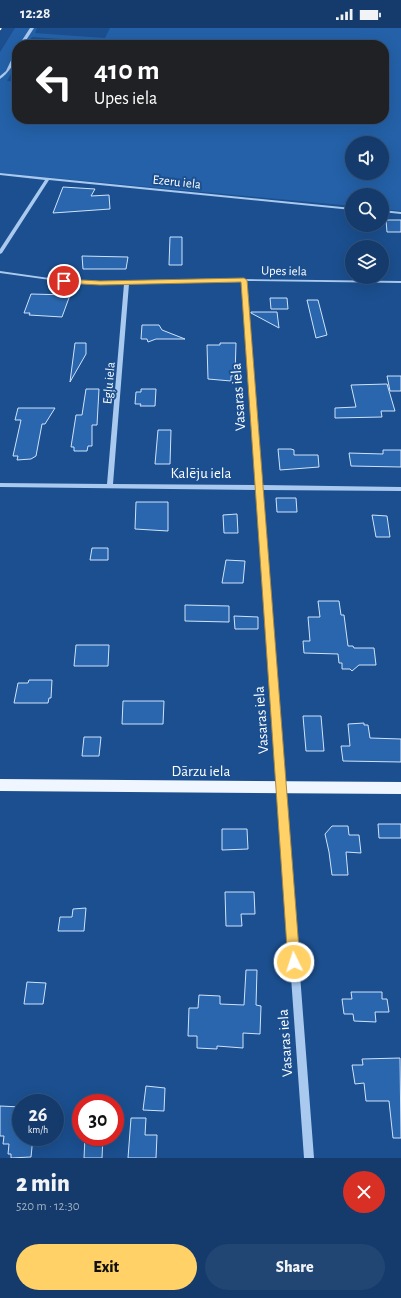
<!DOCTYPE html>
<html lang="en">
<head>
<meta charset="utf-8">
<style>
	:root { --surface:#143b6b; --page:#214673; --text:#f1f3f6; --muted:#9dadc1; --line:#33557e; --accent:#ffd166 }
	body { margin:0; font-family:"Alegreya Sans",sans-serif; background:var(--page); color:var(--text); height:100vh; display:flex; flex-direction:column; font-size:15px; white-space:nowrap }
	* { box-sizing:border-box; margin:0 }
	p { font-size:13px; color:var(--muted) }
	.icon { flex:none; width:22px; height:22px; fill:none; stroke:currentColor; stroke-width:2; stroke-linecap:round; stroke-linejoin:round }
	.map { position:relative; height:1130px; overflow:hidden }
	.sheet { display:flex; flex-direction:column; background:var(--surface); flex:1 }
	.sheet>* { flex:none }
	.top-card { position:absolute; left:12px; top:12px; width:377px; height:84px; border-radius:16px; box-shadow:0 4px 16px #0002,0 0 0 1px var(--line); background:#202124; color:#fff; overflow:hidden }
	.controls { position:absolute; left:345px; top:108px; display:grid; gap:8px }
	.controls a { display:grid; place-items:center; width:44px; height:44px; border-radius:50%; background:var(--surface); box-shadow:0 4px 16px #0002,0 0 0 1px var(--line); font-size:20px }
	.speed { position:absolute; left:12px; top:1066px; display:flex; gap:8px; font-size:20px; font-weight:700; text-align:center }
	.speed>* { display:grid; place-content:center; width:52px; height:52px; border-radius:50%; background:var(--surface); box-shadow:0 4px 16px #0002,0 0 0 1px var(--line); line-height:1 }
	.speed small { font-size:10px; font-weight:400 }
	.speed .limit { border:6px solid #d22; background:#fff; color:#111 }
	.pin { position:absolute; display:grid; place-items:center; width:34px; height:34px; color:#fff; margin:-17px; border:2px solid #fff; border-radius:50%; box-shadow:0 1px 4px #0007 }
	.me { position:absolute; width:44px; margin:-22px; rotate:356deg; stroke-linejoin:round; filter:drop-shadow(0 0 3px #0008) }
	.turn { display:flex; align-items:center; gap:14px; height:84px; padding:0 16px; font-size:18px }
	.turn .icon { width:52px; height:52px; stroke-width:2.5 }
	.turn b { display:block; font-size:28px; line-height:34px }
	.round { display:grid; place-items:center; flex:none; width:42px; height:42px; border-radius:21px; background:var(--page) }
	.overview { display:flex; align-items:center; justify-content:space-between; height:68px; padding:0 16px }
	h1 { font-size:24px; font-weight:800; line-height:30px }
	.cta { display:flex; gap:8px; margin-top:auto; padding:8px 16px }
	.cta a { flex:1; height:46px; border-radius:24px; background:var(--accent); color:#111; font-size:16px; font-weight:800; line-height:46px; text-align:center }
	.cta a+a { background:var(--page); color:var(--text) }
	.status { display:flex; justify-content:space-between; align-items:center; height:28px; padding:0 20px; background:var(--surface); direction:ltr }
	.status svg { height:11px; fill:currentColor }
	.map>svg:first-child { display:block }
</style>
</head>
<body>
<div class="status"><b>12:28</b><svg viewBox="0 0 49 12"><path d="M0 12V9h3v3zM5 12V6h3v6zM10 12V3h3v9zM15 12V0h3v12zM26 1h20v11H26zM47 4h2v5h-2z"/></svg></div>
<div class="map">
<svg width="401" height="1130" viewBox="0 0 401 1130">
	<rect width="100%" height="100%" fill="#1b4f8f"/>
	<!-- green -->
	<path fill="#2461a8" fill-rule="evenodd" d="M15,0H37L35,5L105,10L110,0H401V183L382,181V167H352V178L0,145V24ZM32,9L104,14L103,17H384V91H17V54L7,53L17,35V17H27ZM352,115H382V145H352Z"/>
	<!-- building -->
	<path fill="#2a66ad" stroke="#cfe3fa" d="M63,159L95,161L91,168L109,167L110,181L53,185Z
		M386,192H401V204H387Z
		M170,209H182V237H169Z
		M82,228L128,229L126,241H83Z
		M31,266L70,267L62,289L29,287L30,285H24Z
		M270,270H287L288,281H271Z
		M307,272H318L327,307L316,310Z
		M251,284H277L279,300L251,285Z
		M142,297H159L162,302L185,311H156L148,314L147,311H141Z
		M75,315H86V326L70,354Z
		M220,315H236L235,348H231V353L208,351L207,317H220Z
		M387,348H401V363H390Z
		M387,356L395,383H381L382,389L335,390V380L356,379L351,357Z
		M86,361H99L97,397H92V418H88L87,423H74V419H71L76,387H82Z
		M141,361H156L155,378H140L141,376H135L136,364H141Z
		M18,380H55L45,396H42L36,428L31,431L17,432L18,428H13L21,392H15Z
		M158,402H171L170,436H155Z
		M278,421H291L294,422V427H318L319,439L280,442Z
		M383,422H401V439L351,438L349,425L383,426Z
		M276,470H296L297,484H277Z
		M136,474H168V503L135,501Z
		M237,486L238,505H224L223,487Z
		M372,487L387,488L390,509H376Z
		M92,520H108V532H90Z
		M226,532L245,533L243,555H222Z
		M318,573H339L341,587H344L348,618H353L354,620H374L376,637H359L352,643L350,641H342V635H339L338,626L304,625L303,613H310L308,589H320Z
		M185,577L229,578V594L185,593Z
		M234,588L258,589V601H235Z
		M76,617H109L108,638H74Z
		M29,652H52L51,670H49L48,675H14L18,655H28Z
		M123,673H164L163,696H122Z
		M303,688H321L324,723H306Z
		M364,695V697H368L370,710L401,711V734L343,733L341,718H350L348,696Z
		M84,709H101L99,728H82Z
		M378,796H401V810H379Z
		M332,798H348L349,807H359L361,825L346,824L348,847H332L329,824L325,806Z
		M222,801H247L248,821L222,822Z
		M225,864H254L255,886H241L242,898H226Z
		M86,880L84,903H58L60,889H72L73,881Z
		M246,942H257L256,977L261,978L260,1006L243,1005V1020L217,1018V1021L197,1020V1008H188L189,980H198L199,967L220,968V976L244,977Z
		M27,954L46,955L43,976H24Z
		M351,964H382V971H387L389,984H375L376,994L354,993L353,986H344L342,971H352Z
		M400,1030L401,1110H393L389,1073H366L364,1055L355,1056L352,1037H363L362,1031Z
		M146,1058L165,1060L164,1083L143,1082Z
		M0,1078L21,1079V1109H33L31,1129L11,1130V1126H8L9,1116H3L4,1108H0Z
		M131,1090H146L145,1107H157L156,1130H128Z
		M85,1109H103L102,1130H84Z"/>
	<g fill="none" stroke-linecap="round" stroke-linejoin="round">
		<!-- minor -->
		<path fill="#a9c9ee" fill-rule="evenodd" d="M30,0H34L23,17H19Z
			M17,23C17,33 8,46 0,51V48L6,43L15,24Z
			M0,145L352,180V182L49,152L2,225L0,226V221L45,152L0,147Z
			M382,182L401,184V186L382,184Z
			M0,243L49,250L100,254L244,251L401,253V255L247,253L262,457L401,459V463L263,462L314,1130H304L256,462L0,459V455L107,456L124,256C83,257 41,251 0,245ZM242,254L256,457L113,456L129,256Z"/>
		<!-- major -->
		<path fill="#f0f6ff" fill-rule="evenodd" d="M0,751L401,754V766L0,763Z"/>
		<!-- rail -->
		<path stroke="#fff" stroke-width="1.5" stroke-dasharray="3.5 1.5" stroke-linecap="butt" d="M0,2L1,0"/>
	</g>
	<!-- route -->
	<path fill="#ffd166" stroke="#a68842" d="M244,250L247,252L300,934L299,939L294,940L290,939L288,934L241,254L100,257L64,255L61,253L64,251L100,253Z"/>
	<g text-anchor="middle" stroke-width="4" stroke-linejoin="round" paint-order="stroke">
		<!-- far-street labels -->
		<g font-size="13" fill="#fff" stroke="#1b4f8f">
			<text transform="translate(177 153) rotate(6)" y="5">Ezeru iela</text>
			<text transform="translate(284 242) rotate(1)" y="5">Upes iela</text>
			<text transform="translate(108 355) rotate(-85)" y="5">Egļu iela</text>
		</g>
		<!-- street labels -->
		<g font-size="15" fill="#fff" stroke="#1b4f8f">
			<text transform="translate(238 369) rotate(-94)" y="5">Vasaras iela</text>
			<text x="201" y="450">Kalēju iela</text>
			<text transform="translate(261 692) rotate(-94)" y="5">Vasaras iela</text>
			<text x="201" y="748">Dārzu iela</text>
			<text transform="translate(285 1015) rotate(-94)" y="5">Vasaras iela</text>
		</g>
	</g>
</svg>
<div class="controls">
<a><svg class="icon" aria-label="sound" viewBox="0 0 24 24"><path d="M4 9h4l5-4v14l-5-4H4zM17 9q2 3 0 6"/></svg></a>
<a><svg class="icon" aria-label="search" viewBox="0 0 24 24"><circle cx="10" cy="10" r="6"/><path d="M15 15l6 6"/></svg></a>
<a><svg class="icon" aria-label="layers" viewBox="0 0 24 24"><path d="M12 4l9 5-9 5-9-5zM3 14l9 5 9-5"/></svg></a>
</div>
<div class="speed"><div>26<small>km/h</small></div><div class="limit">30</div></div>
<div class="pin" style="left:64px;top:253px;background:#d93025"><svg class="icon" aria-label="arrive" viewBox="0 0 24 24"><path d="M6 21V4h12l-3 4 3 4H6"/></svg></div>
<svg class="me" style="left:294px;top:934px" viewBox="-20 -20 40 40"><circle r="17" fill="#ffd166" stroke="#fff" stroke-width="3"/><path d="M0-11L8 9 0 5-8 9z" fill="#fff"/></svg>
<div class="top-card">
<div class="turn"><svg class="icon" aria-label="left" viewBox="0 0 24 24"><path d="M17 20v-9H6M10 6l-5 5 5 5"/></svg><div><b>410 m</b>Upes iela</div></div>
</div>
</div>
<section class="sheet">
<div class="overview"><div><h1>2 min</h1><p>520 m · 12:30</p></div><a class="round" style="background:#d93025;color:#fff"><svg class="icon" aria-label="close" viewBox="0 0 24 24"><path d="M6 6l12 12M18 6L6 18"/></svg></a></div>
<div class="cta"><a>Exit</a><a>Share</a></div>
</section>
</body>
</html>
